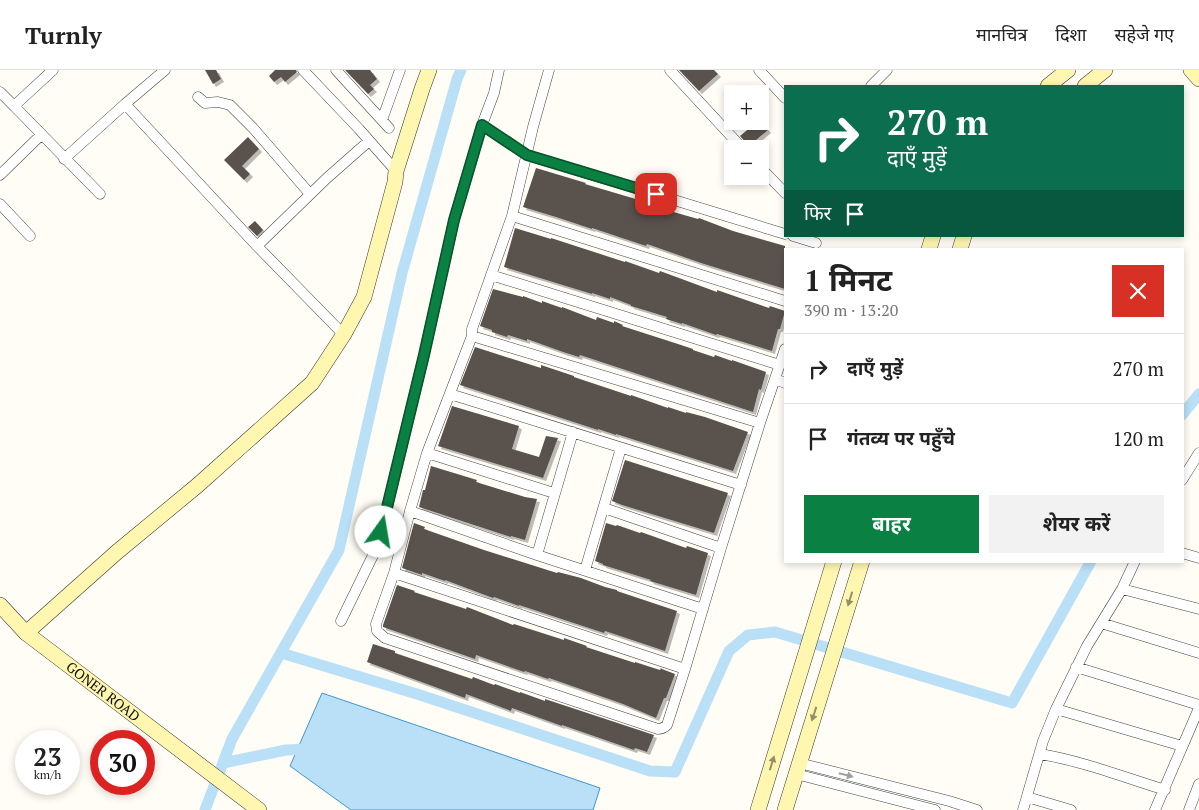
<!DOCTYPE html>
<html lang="hi">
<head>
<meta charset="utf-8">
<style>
	:root { --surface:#fff; --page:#f2f2f2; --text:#222; --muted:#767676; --line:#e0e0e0; --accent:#0b8043 }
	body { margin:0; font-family:"PT Serif","Noto Sans Devanagari",serif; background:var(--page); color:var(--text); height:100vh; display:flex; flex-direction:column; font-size:19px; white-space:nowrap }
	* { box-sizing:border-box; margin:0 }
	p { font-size:16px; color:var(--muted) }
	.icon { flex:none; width:28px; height:28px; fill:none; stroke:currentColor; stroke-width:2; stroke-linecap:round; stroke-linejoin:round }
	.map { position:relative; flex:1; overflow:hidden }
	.details { position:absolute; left:784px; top:178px; width:400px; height:315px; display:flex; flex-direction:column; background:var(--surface); border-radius:0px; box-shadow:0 2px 8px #0003 }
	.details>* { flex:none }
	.banner { position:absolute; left:784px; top:15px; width:400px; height:152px; border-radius:0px; box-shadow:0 2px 8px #0003; background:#0b6e4f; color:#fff; overflow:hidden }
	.controls { position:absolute; left:724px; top:15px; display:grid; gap:10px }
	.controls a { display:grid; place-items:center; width:45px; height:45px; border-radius:0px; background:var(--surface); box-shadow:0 2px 8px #0003; font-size:25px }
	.speed { position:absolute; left:15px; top:660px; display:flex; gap:10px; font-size:25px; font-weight:700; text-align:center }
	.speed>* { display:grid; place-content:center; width:65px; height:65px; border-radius:50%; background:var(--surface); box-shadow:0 2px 8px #0003; line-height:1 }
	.speed small { font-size:12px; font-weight:400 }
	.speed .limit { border:8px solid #d22; background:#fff; color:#111 }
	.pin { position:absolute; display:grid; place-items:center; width:42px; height:42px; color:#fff; margin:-21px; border-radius:10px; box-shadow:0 2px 8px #0006 }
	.me { position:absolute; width:55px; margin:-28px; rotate:13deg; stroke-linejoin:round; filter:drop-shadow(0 0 4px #0008) }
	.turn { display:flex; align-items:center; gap:18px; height:105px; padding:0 20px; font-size:22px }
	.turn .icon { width:65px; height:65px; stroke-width:2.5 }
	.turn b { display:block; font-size:35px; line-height:42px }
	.then { display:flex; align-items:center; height:48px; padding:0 20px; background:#0003; gap:10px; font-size:19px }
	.round { display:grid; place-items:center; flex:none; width:52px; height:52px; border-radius:0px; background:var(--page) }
	.summary { display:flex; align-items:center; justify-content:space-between; height:85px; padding:0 20px }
	h1 { font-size:30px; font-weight:700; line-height:38px }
	.primary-button { display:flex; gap:10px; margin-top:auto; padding:10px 20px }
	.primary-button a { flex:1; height:58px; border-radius:0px; background:var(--accent); color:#fff; font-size:20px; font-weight:700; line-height:58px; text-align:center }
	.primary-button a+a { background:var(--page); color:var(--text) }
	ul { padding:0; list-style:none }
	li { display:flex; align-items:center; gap:15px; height:70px; padding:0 20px; border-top:1px solid var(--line) }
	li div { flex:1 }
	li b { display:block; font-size:19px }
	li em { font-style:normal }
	header { display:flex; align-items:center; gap:30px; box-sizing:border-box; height:70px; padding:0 25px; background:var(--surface); border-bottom:1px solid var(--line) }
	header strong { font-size:24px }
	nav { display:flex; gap:28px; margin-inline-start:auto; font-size:18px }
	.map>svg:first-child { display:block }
</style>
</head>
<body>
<header>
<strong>Turnly</strong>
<nav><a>मानचित्र</a><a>दिशा</a><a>सहेजे गए</a></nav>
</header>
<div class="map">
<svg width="1199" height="740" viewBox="0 0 1199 740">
	<defs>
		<filter id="shadow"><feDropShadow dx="3" dy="3" stdDeviation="0" flood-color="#0004"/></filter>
	</defs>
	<rect width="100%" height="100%" fill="#fffdf5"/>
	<!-- water -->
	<path fill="#b9e0f7" stroke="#3f96cf" d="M322,623L600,718L593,740H351L290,696Z"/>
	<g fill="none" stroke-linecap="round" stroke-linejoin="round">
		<!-- canal -->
		<path stroke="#b9e0f7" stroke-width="11" d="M1182,345L1199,324
			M281,583L417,624L650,701L675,702L729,581L748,565L775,562L1012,633L1091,491
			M223,693L286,680L311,679
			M205,740L232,669L339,480L402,203L457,9L461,0"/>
	</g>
	<!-- building -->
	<path fill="#5a524d" filter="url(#shadow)" d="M205,0H216L221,9L213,14Z
		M275,0H296L297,2L285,12L281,7L274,12L269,6Z
		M345,0H370L377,9L370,15L374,19L368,24Z
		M679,0H714L718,4L699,21Z
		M760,50L768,60L749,76L740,66L758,51H760Z
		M248,67L259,79L242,96L250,104L244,110L224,90Z
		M536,98L586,113L585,114L639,130V132L663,140V139L698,149L699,148L733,161L785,176V219L701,193L647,174L646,176L592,158V159L556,147L523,137Z
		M255,151L263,160L257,166L248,157Z
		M515,158L551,169V168L625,192V191L659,203L660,201L717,222V220L769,238L770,236L785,241L780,259H778L772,281L717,264L716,265L682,253V254L666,249L667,247L631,236V235L610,227V229L592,223V224L504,197Z
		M493,219L523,227V226L542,233V231L562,238V237L596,250L597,247L614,253V251L623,255L622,256L678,274L693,279V280L714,287L715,285L732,291V290L766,302L761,320L759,319L753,342L580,285L579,287L563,282L527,269V271L508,265L507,267L492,262V260L480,256Z
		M475,277L541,298V295L574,306V307L631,326V325L668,338V337L686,343V342L705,347L748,362L733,401L616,364V365L598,359V360L460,315Z
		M452,336L519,356L512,379L539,387L546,366L558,368L543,408L438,376Z
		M625,390L728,423L714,463L622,435L612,431Z
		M431,396L477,410L476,412L525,427L537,429L525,470L511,466V467L419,437L423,420H425Z
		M414,453L425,457L424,459L484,480L557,503L558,502L581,508L605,517L617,520V521L677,541L665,581L605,561L604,563L519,535V536L494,527L493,528L445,510V511L422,503V505L402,498Z
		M606,453L616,456L617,455L640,463L641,462L686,478L687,476L708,483L696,525L650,511L651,510L603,495V494L595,491Z
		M397,515L415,521L414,522L466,539L467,537L513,555L514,554L564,570V568L587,576L586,577L635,593V592L660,600L661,598L662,599L675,604L666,628H664L656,648L623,634L549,608L548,609L525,601L524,602L476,585L475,589L383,557V555Z
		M373,574L395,581V583L472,609L473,607L494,615L495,614L520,623V622L545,631V629L654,665L647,682L635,678L634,680L562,655V656L512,638L511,641L466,624L465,628L367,592Z"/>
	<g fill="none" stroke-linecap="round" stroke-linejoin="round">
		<defs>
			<path id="street" d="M165,0L125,34L257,176
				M303,0L359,59L396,101
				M336,0L389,58
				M549,0L533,57L512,146L472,259V266L427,383L410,441L394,503L376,554L377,561L385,568L658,659C662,659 664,658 667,655L685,599L721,478L760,353L785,279
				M670,0L743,79
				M759,0L785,28
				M871,16L887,0
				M0,22L14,36L53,0
				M198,27L205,33L218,32L230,35L253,58L310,124
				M14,36L100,124
				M382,50L400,0
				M482,55L527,85L785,164
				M64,89L125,34
				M760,97L785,123
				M0,105L41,65
				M0,134L30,166
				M512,146L785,231
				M793,166L816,173
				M491,205L780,295
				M344,265L257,176L327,108L369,71
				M472,266L760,353
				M775,309L785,313
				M450,324L741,415
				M427,383L554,423
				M1182,410L1199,383
				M604,438L721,478
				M410,441L537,485L703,539
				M1182,483L1199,488
				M537,485L573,362
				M585,500L621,378
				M394,503L685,599
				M1122,519L1199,539
				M341,551L378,475L424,285L454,150L482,55L494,23L499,0
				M1101,553L1199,583
				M1076,597L1199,635
				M1056,639L1182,676
				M1040,684C1082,691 1123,707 1165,720
				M799,693L949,731L977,740
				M796,704L935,740
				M1027,727L1071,740
				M1023,740L1043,671L1056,639L1087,576L1122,519L1135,491
				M1155,740L1199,638
				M1189,740L1199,714"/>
			<g id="secondary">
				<path d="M1191,0L1199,9"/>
				<path d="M1048,16L1068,0"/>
				<path d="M1085,16L1105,0"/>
				<path d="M929,179L933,166"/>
				<path d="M960,179L964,166"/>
				<path id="s1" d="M0,535L26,563L259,740"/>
				<path d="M26,563L117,482L198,415L312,313L344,264L364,227L395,112L396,101L422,19L429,0"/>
				<path d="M758,740L834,491"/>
				<path d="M785,740L862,491"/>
			</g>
		</defs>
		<!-- street casing -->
		<use href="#street" stroke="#444" stroke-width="11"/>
		<!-- secondary casing -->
		<use href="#secondary" stroke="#333" stroke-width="16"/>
		<!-- street -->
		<use href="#street" stroke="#fff" stroke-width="10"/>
		<!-- secondary -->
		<use href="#secondary" stroke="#fff6b0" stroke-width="15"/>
	</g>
	<!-- one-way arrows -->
	<defs><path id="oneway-solid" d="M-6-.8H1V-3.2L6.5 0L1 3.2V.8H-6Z" transform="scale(1.25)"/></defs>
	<g fill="#948f68">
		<use href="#oneway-solid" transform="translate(850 529) rotate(107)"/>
		<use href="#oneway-solid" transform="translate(814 644) rotate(108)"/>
		<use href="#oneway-solid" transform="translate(772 693) rotate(-73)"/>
	</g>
	<use fill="#a0a0a0" href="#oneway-solid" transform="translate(846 705) rotate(14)"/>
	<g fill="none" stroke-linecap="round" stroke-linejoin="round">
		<defs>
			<path id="route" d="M381,462L424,285L454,150L482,55L527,85L656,124"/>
		</defs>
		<!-- route casing -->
		<use href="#route" stroke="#07532c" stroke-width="12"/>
		<!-- route -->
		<use href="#route" stroke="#0b8043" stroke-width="9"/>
	</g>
	<g text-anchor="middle" stroke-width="5" stroke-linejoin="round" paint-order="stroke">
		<!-- street labels -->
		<g font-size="14" fill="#111" stroke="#fff">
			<text dy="5" stroke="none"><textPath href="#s1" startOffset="135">GONER ROAD</textPath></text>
		</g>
	</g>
</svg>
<div class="controls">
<a>+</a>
<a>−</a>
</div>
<div class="speed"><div>23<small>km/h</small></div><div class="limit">30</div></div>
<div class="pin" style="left:656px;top:124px;background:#d93025"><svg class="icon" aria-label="arrive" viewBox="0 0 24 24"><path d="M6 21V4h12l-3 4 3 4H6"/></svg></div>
<svg class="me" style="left:381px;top:462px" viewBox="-20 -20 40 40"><circle r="19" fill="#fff"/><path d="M0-13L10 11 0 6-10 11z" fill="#0b8043"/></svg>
<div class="banner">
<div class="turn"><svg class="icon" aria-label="right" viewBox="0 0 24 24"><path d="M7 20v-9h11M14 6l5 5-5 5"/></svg><div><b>270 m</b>दाएँ मुड़ें</div></div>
<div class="then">फिर<svg class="icon" aria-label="arrive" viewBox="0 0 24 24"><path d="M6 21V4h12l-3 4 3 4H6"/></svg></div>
</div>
<section class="details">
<div class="summary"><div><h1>1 मिनट</h1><p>390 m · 13:20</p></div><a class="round" style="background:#d93025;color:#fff"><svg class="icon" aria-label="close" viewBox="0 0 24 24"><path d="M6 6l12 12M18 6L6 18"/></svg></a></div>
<ul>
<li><svg class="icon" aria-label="right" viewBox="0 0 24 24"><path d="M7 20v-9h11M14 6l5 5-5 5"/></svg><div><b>दाएँ मुड़ें</b></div><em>270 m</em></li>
<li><svg class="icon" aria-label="arrive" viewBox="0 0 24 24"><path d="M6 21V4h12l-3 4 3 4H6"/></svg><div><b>गंतव्य पर पहुँचे</b></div><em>120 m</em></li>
</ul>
<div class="primary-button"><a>बाहर</a><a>शेयर करें</a></div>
</section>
</div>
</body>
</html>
